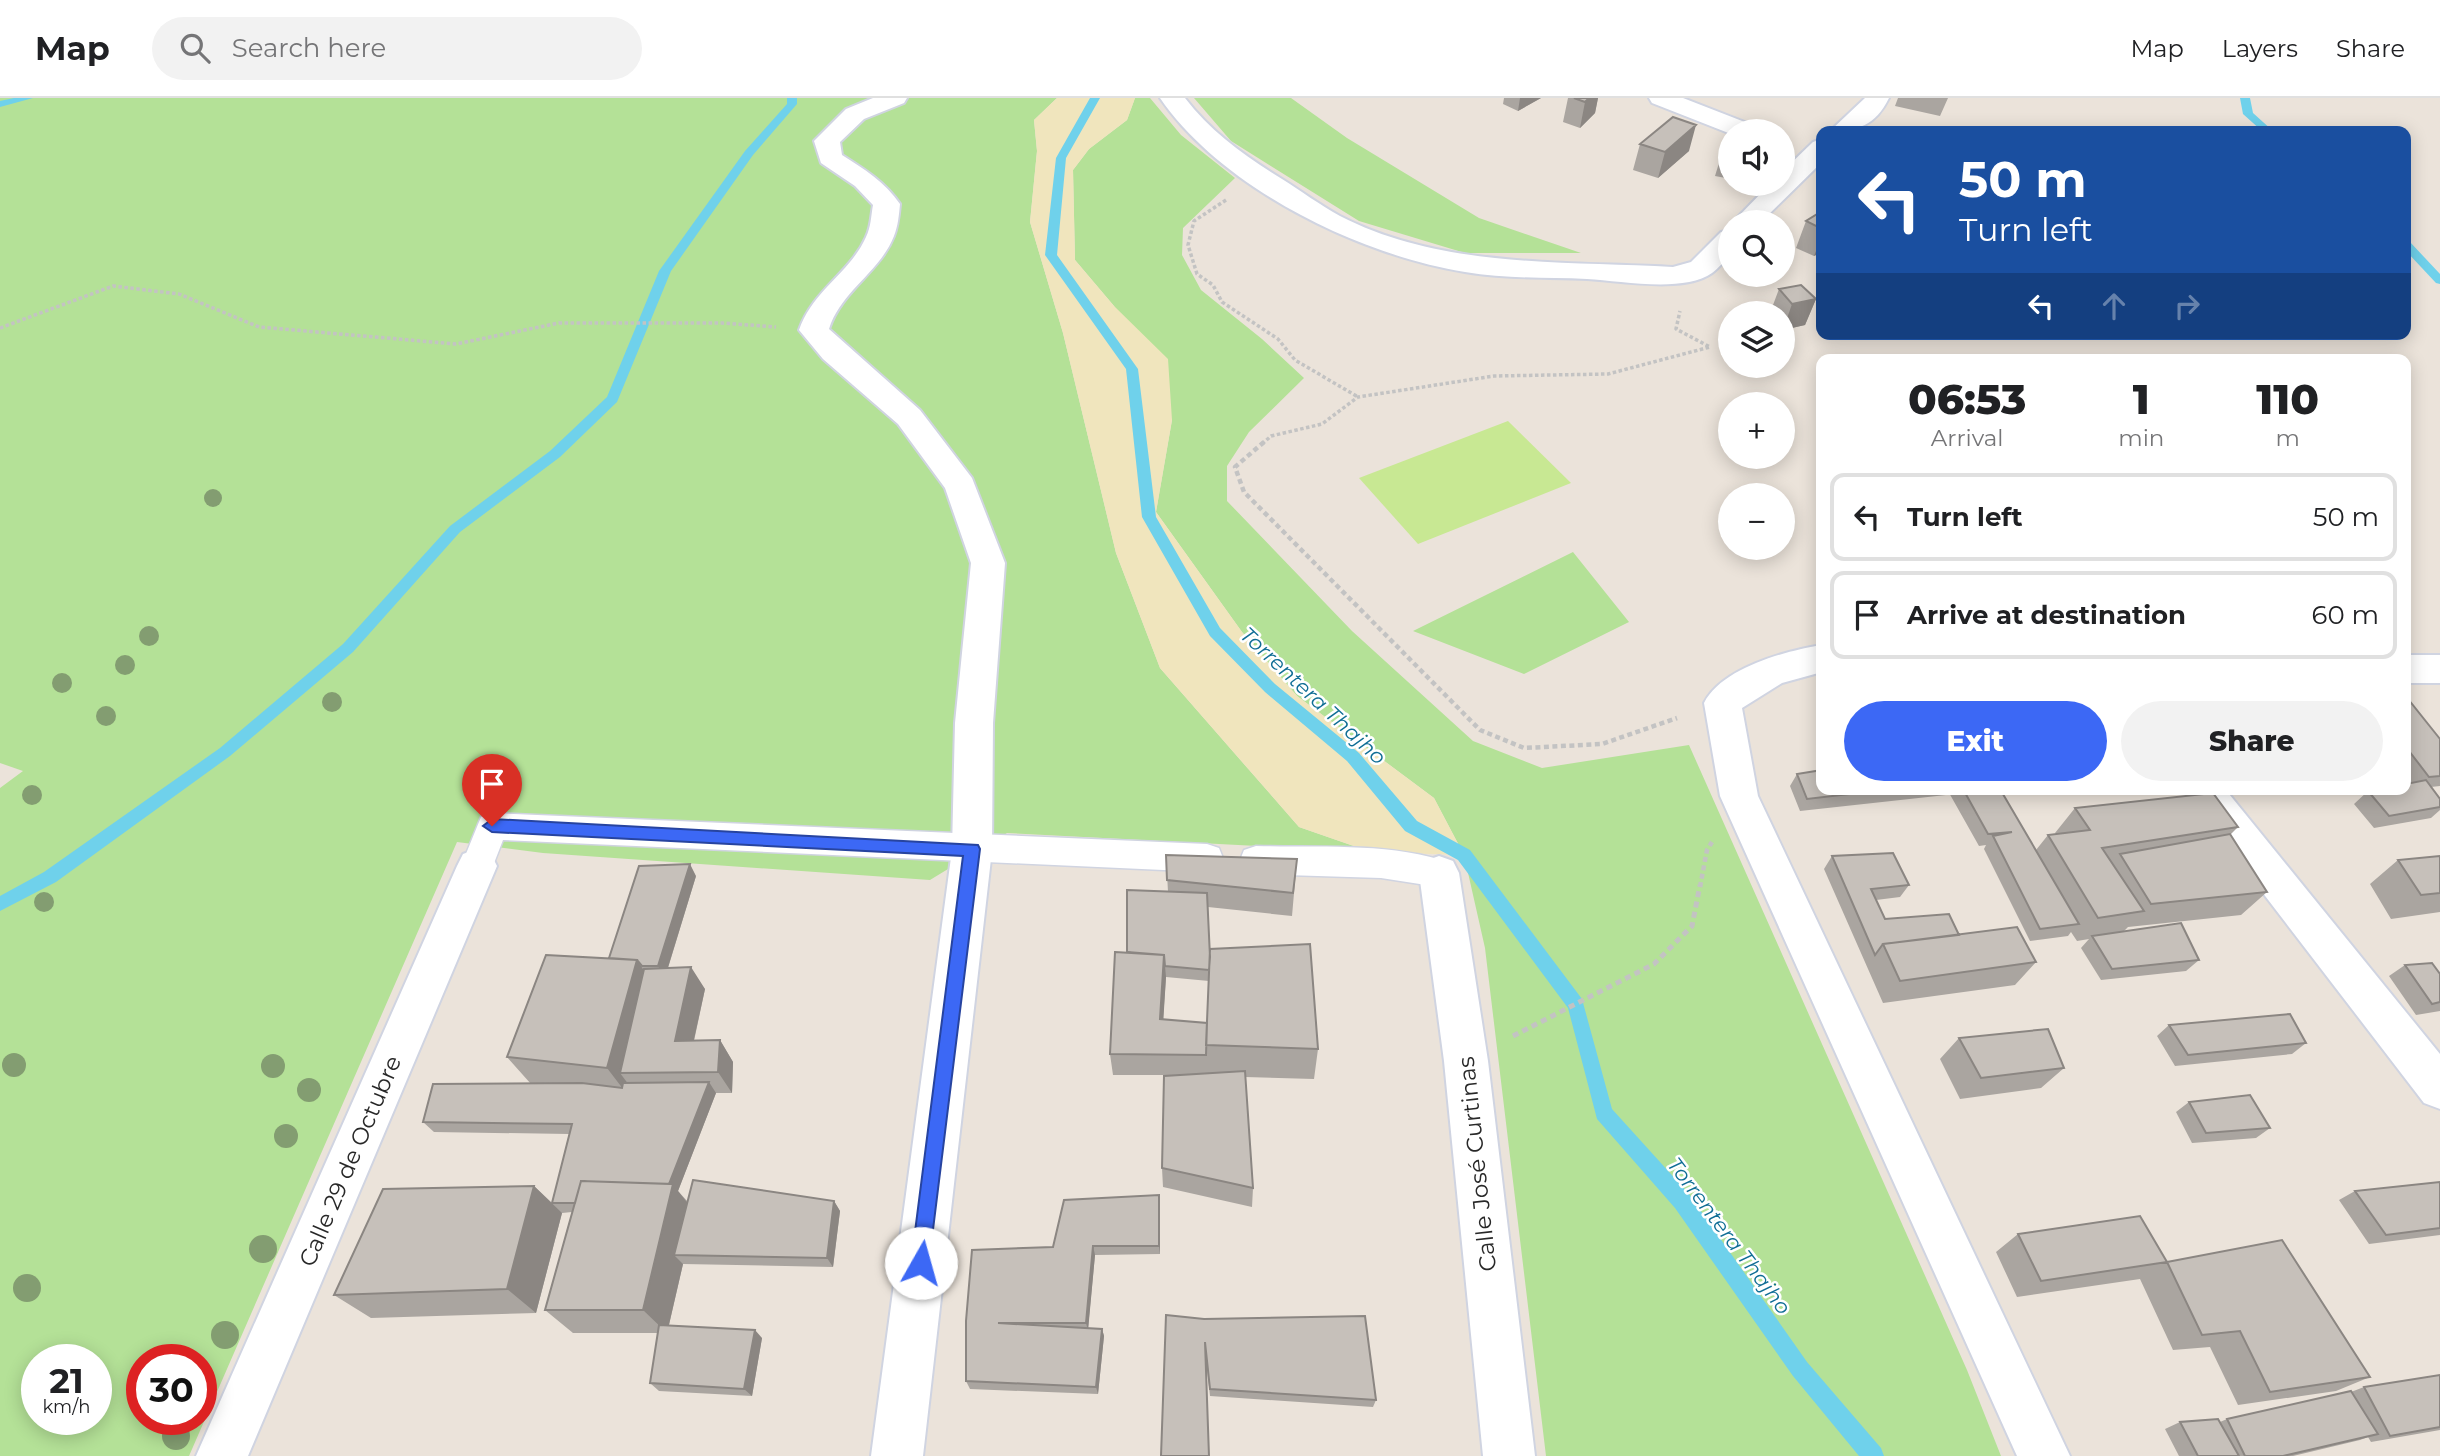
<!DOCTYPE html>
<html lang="en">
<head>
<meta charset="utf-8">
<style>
	:root { --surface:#fff; --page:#f2f2f2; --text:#202124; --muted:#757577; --line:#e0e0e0; --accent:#3c68f5 }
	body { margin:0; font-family:Montserrat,sans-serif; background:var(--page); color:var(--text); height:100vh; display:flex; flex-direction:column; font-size:26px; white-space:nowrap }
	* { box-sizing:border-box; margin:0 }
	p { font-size:23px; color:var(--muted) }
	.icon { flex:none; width:38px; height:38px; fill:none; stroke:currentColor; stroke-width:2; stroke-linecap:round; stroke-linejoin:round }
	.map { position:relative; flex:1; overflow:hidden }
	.sheet { position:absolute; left:1816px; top:256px; width:595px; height:441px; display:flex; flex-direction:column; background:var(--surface); border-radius:14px; box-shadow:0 4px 18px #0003 }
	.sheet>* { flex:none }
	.banner { position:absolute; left:1816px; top:28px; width:595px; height:214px; border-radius:14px; box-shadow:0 4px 18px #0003; background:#1a4fa0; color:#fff; overflow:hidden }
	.buttons { position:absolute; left:1718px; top:21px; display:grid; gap:14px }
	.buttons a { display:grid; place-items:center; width:77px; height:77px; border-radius:50%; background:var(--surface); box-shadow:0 4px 18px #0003; font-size:35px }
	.speed { position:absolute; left:21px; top:1246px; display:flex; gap:14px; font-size:35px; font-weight:700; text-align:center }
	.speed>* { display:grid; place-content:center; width:91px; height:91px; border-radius:50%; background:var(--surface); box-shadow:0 4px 18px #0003; line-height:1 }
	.speed small { font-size:18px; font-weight:400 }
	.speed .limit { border:10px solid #d22; background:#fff; color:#111 }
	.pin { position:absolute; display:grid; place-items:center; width:60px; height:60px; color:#fff; margin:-72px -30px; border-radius:50% 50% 50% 0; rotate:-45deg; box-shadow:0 0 7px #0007 }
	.pin .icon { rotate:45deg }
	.me { position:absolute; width:77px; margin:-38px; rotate:7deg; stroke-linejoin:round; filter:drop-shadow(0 0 5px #0008) }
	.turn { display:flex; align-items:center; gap:24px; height:147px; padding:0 28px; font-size:32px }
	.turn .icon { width:91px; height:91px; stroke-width:2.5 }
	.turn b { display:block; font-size:49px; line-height:60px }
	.lanes { display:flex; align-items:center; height:66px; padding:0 28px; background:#0003; justify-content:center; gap:35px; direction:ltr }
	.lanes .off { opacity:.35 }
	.eta { display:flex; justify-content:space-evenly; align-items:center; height:119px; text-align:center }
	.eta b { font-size:42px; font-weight:800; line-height:49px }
	.primary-button { display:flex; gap:14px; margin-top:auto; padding:14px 28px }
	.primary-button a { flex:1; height:80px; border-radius:42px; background:var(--accent); color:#fff; font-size:28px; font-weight:800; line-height:80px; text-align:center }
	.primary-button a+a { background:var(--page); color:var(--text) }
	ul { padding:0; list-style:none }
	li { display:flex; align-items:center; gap:21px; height:88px; margin:0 14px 10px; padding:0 14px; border:4px solid var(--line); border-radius:14px }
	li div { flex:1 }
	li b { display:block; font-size:26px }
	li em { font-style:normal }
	header { display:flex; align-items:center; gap:42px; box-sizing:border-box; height:98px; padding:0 35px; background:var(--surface); border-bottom:2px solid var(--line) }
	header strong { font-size:33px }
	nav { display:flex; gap:38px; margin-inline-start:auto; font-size:24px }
	.search { width:490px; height:63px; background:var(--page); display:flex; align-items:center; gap:18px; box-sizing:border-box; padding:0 24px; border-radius:38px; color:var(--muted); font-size:26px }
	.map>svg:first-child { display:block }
</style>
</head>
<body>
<header>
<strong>Map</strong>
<div class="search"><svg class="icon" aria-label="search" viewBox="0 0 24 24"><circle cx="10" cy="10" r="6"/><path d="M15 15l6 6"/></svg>Search here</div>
<nav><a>Map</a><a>Layers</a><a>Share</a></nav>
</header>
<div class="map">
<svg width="2440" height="1358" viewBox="0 0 2440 1358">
	<rect width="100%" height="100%" fill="#ebe3da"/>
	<!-- green -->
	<path fill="#b4e197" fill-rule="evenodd" d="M0,0H1057L1034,22L1037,53L1030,124L1063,235L1116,455L1160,570L1299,729L1371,754L1007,735L930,782L543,755L457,744L189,1358H0V690L23,673L0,665ZM37,1262H96V1321H37ZM142,1262H201V1321H142Z
		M1135,0H1150L1181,37L1235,80L1183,130L1182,157L1201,192L1262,241L1304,280L1249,334L1227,368V403L1352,533L1473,643L1542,670L1689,647L1967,1272L2001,1358H1546L1485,850L1464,757L1434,700L1297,598L1242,534L1156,414L1172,322L1114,208L1075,162L1073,72L1089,51L1127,22Z
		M1194,0H1291L1347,40L1479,120L1581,155H1465L1359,123L1231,43Z
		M1573,454L1629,524L1524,576L1413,533Z"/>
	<!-- sand -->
	<path fill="#f0e5bd" d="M1057,0H1135L1127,22L1089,51L1073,72L1075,162L1114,208L1168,261L1172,322L1156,414L1242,534L1297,598L1434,700L1464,757L1371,754L1299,729L1160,570L1116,455L1063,235L1030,124L1037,53L1034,22Z"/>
	<!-- pitch -->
	<path fill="#c8e893" d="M1508,323L1571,385L1418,446L1359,380Z"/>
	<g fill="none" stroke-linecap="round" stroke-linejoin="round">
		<!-- stream -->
		<path fill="#6fd1eb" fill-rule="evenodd" d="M14,0H33L0,9V3Z
			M787,0H797V6L753,57L671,173L617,304L560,359L460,434L353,554L230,658L56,784L0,813V798L44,774L220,650L343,546L450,428L550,353L607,299L659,173L745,53L787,6Z
			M1090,0H1100L1066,60L1057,157L1138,271L1156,419L1220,530L1275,586L1359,655L1417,723L1470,752L1582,901L1612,1011L1689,1096L1807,1264L1881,1350L1884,1358H1859L1793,1278L1675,1110L1597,1021L1568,910L1458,762L1405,733L1347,663L1265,594L1210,538L1142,419L1126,271L1045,157L1056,60Z
			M2240,0H2250L2253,15L2273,33H2262L2243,16Z
			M2406,143L2410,144L2440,176V186L2436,185L2406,153Z"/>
		<defs>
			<path id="service" d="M492,715L1207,746L1219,750L1223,760L1219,770L1207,774L503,742L489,778L477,782L465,778L461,768L481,719Z
				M1256,748C1319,750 1390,744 1451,765L1456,775L1451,785L1439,789L1381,780L1256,776L1244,772L1240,762L1244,752Z"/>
			<path id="minor" d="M873,0H907L904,5L864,21L840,44L842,57C864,71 885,84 900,106C899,117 898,128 894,138C880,174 841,193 829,231L920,312L972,380L1005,465L993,625L992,752L923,1358H871L952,752L955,625L971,465L945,390L898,326L823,261L799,232C813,192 850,175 866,139C871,129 871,118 873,107L855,88L821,65L814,43L846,11Z
				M1160,0H1185C1211,34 1245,58 1282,81C1301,93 1320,107 1340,118C1441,170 1562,163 1673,169L1691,164L1721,134L1731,132V156C1725,162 1719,170 1712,175C1684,195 1621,183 1587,181C1547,179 1505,181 1465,174C1359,157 1222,90 1160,0Z
				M1649,0H1683L1755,28L1759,33H1731V36L1652,5Z
				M1865,0H1889C1875,28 1858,33 1830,33Z
				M1822,41V64L1761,124H1733L1770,86H1783V73L1813,44Z
				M1822,547V574L1782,585L1742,610L1758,698L2070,1358H2017L1720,698L1704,605C1722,570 1785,553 1822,547Z
				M2406,557H2440V585H2406Z
				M2183,691H2225L2440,956V1011L2424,1005Z
				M477,751L491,756L497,768L248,1358H196L457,768L463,756Z
				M1439,758L1453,763L1459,775L1488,963L1535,1358H1483L1444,963L1419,775L1425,763Z"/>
		</defs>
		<!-- service casing -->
		<use href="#service" stroke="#d0d4e1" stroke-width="3"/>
		<!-- minor casing -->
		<use href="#minor" stroke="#d0d4e1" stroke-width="4"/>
		<!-- path-far2 -->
		<path stroke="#c3c3c3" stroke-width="3.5" stroke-dasharray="3.5 2.5" stroke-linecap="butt" d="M1226,102L1194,123L1188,147L1197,176L1213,187L1222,204L1278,241L1295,262L1358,299
			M0,230L113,188L179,196L259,229L456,246L559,225H722L776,229
			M1262,346L1271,338L1322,326L1358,299L1494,278L1608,276L1710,249L1676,231L1680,213"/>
		<!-- path-far1 -->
		<path stroke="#c3c3c3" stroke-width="4.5" stroke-dasharray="5 3.5" stroke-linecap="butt" d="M1264,344L1235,369L1244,394L1480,632L1524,650L1602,646L1677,620
			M1700,789L1707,752L1712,744"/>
		<!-- path -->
		<path stroke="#c3c3c3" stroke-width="5" stroke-dasharray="6 4.5" stroke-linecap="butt" d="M1513,938L1654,866L1692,828L1700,787"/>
		<!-- service -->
		<use href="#service" fill="#fff" fill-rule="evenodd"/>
		<!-- minor -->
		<use href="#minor" fill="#fff" fill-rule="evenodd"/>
	</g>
	<!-- trees -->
	<g fill="#839d71">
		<circle cx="213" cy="400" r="9"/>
		<circle cx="149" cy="538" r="10"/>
		<circle cx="125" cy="567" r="10"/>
		<circle cx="62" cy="585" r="10"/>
		<circle cx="332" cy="604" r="10"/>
		<circle cx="106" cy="618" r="10"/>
		<circle cx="32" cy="697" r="10"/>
		<circle cx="44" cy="804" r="10"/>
		<circle cx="14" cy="967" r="12"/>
		<circle cx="273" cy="968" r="12"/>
		<circle cx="309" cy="992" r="12"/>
		<circle cx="286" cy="1038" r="12"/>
		<circle cx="263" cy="1151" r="14"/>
		<circle cx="27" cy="1190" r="14"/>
		<circle cx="225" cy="1237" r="14"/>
		<circle cx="176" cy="1338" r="14"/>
	</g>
	<!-- wall -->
	<path fill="#aaa5a0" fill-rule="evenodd" d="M1504,0H1541L1518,13L1503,6Z
		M1568,0H1598L1595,15L1580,30L1563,24Z
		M1898,0H1948L1940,18L1895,8Z
		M1731,38V81L1715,78L1723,52Z
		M1640,46L1689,53L1658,80L1633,72Z
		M1822,113V154L1814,158L1796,150L1806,123Z
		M1779,191L1816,201L1805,227L1783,232V215H1770Z
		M2406,601L2440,641V688L2431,689L2440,701V712L2431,720L2374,730L2354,706L2368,693L2409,685L2406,681Z
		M1797,676L1822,691H2000L2036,752L2048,737L2056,736L2055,735L2075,710L2238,729L2230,737L2267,794L2241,817L2128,829L2123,834L2199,862L2186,873L2101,882L2081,850L2089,841L2077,843L2071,834L2068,838L2030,843L1984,751L1986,747L1979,748L1948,693L1946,697L1800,713L1790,688Z
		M1166,757L1297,761L1292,818L1208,809L1210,859L1318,951L1314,981L1245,979L1253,1090L1252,1109L1163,1089L1162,1070L1182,977H1113L1110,956L1127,854L1168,794ZM1166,879L1209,883L1207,925L1163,922Z
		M1832,758L1909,787L1900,799L1876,802L1885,821L1959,837L2036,864L2015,887L1883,905L1824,771Z
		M2440,758V814L2391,821L2370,786L2398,762Z
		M696,778L668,870L705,891L694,943L720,942L733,964L732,995H716L678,1093L688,1104L834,1103L840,1113L833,1169L683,1166L669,1227L762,1240L752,1298L659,1293L650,1285L658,1235H573L545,1212L572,1114L562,1115L536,1215L371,1220L334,1197L534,1088L552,1105L569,1036L434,1034L423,1024L531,986L507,959Z
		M2405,867L2440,876V913L2416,917L2389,878Z
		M2169,927L2306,945L2292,956L2175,968L2157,938Z
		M1959,940L2064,970L2041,990L1960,1001L1940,961Z
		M2189,1004L2270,1030L2256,1040L2192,1045L2176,1014Z
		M2440,1084V1137L2369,1146L2339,1102L2355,1093Z
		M1160,1107V1156L1095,1157L1088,1230L1102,1231L1104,1238L1098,1296L970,1291L966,1283L1053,1149Z
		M2018,1136L2167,1164L2370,1279L2336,1293L2238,1307L2210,1249L2173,1252L2140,1181L2017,1199L1996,1154Z
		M1166,1217L1376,1302L1373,1309L1210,1298L1205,1252Z
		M2440,1277V1332L2371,1344L2368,1339L2360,1342L2293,1358H2179L2165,1331L2180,1324H2220L2227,1321L2351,1294L2364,1289Z"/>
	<!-- shaded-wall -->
	<path fill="#8b8682" d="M1520,0H1541L1518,13Z
		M1589,0H1598L1595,15L1580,30L1585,4Z
		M1696,27L1689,53L1658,80L1665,54Z
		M1822,138V154L1814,158Z
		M1816,201L1805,227L1783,232L1792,206Z
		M690,766L696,778L665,879L658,868Z
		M1164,857L1166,879L1162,943L1160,921Z
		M637,862L658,894L620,975L632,991L630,1000L607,970Z
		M691,869L705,891L689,964L675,943Z
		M720,942L733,964L732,995L718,974Z
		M709,984L716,995L678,1093L694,1113L674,1157L683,1166L667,1235L643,1212L663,1102Z
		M534,1088L562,1115L536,1215L507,1191Z
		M1159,1097L1160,1107V1156L1159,1148Z
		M834,1103L840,1113L833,1169L827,1160Z
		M1093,1148L1095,1157L1088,1233L1086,1225Z
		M1102,1231L1104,1238L1098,1296L1096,1289Z
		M755,1232L762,1240L752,1298L744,1291Z"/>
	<!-- building -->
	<path fill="#c6c0ba" stroke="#8b8682" stroke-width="2" d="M1574,0H1589L1585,4Z
		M1673,19L1696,27L1665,54L1640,46Z
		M1731,38V53L1723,52Z
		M1822,113V131L1806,123Z
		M1801,187L1816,201L1792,206L1779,191Z
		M2406,601H2408L2440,641V678L2429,679L2406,649Z
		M1822,672V691H1893L1807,701L1797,676Z
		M2426,682L2440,701V709L2389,718L2368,693L2377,691H2406V686Z
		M1963,691H2000L2079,826L2040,831L1993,738L2012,734L1988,736Z
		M2213,695L2238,729L2102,750L2144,813L2098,820L2048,737L2090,732L2075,710Z
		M2230,736L2267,794L2151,806L2120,756Z
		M1893,755L1909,787L1871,791L1885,821L1949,816L1959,837L1883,846L1875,857L1832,758Z
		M1166,757L1297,761L1293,795L1167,782Z
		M2440,758V795L2421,797L2398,762Z
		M690,766L658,868H642L637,862L609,860L639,768Z
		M1127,792L1207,795L1210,859L1209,872L1165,868L1164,857L1127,854Z
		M2181,825L2199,862L2112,871L2092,838Z
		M2017,829L2036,864L1900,883L1883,846Z
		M1310,846L1318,951L1206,947L1210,851Z
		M1115,854L1164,857L1160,921L1207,925L1206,957L1110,956Z
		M546,857L637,862L607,970L507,959Z
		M2432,865L2440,876V904L2432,906L2405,867Z
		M691,869L675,943L720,942L718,974L620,975L644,871Z
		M2290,916L2306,945L2188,957L2169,927Z
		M2048,931L2064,970L1981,980L1959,940Z
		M1245,973L1253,1090L1162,1070L1164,978Z
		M709,984L669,1086L581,1083L575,1105H552L572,1026L423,1024L433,986L582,985L622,990L623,985Z
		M2250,997L2270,1030L2206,1035L2189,1004Z
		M693,1082L834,1103L827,1160L674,1157Z
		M581,1083L673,1086L643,1212H545Z
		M2440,1084V1130L2386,1137L2355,1093Z
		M534,1088L507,1191L334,1197L383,1091Z
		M1159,1097V1148H1093L1086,1225H998L1102,1231L1096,1289L966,1283V1223L972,1152L1053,1149L1064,1102Z
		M2140,1118L2167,1164L2041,1183L2018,1136Z
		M2282,1142L2370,1279L2270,1294L2240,1233L2202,1237L2167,1164Z
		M1166,1217L1204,1221L1365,1218L1376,1302L1210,1291L1205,1244L1209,1358H1161Z
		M659,1227L755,1232L744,1291L650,1285Z
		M2440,1277V1329L2390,1338L2364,1289Z
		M2351,1293L2378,1336L2283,1358H2245L2227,1321Z
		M2218,1321L2239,1358H2198L2180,1324Z"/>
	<!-- route -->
	<path fill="#3c68f5" stroke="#27449f" stroke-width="2" d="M492,721L978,747L980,751L928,1172L921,1175L914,1172L911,1165L963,758L492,734L483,728Z"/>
	<g text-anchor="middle" stroke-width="5" stroke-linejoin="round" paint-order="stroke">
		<!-- water labels -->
		<g font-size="21" font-style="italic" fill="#106e95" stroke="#fff">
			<text transform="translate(1313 598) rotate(43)" y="7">Torrentera Thajho</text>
			<text transform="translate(1729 1138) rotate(53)" y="7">Torrentera Thajho</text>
		</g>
		<!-- near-street labels -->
		<g font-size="23" fill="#282828" stroke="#fff">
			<text transform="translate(350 1063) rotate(-67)" y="8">Calle 29 de Octubre</text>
			<text transform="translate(1477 1066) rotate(-96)" y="8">Calle José Curtinas</text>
		</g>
	</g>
</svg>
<div class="buttons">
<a><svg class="icon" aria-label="sound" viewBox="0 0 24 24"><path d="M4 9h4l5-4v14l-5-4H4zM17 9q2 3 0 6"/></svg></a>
<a><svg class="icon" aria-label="search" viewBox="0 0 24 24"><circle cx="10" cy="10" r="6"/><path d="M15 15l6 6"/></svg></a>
<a><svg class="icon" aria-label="layers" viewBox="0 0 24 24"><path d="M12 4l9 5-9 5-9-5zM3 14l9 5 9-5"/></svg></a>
<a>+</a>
<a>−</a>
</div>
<div class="speed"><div>21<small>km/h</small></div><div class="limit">30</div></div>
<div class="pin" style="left:492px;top:728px;background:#d93025"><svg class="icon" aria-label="arrive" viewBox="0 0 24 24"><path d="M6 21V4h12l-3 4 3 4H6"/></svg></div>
<svg class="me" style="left:921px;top:1165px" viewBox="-20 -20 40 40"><circle r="19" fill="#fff"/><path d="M0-13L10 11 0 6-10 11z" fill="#3c68f5"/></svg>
<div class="banner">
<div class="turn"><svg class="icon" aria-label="left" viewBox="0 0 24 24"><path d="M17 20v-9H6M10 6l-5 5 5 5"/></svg><div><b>50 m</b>Turn left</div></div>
<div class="lanes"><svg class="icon" aria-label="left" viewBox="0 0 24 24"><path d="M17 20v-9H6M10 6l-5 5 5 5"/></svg><svg class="icon off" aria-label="ahead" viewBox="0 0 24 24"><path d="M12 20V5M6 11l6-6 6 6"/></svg><svg class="icon off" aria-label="right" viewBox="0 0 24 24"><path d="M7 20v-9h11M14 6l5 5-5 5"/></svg></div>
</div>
<section class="sheet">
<div class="eta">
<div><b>06:53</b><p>Arrival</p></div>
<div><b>1</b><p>min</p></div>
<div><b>110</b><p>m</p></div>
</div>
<ul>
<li><svg class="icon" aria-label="left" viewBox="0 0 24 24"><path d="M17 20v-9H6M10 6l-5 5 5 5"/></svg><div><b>Turn left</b></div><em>50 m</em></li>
<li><svg class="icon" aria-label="arrive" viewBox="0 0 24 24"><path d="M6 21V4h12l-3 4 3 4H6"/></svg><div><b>Arrive at destination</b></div><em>60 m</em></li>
</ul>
<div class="primary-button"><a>Exit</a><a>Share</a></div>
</section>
</div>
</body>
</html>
